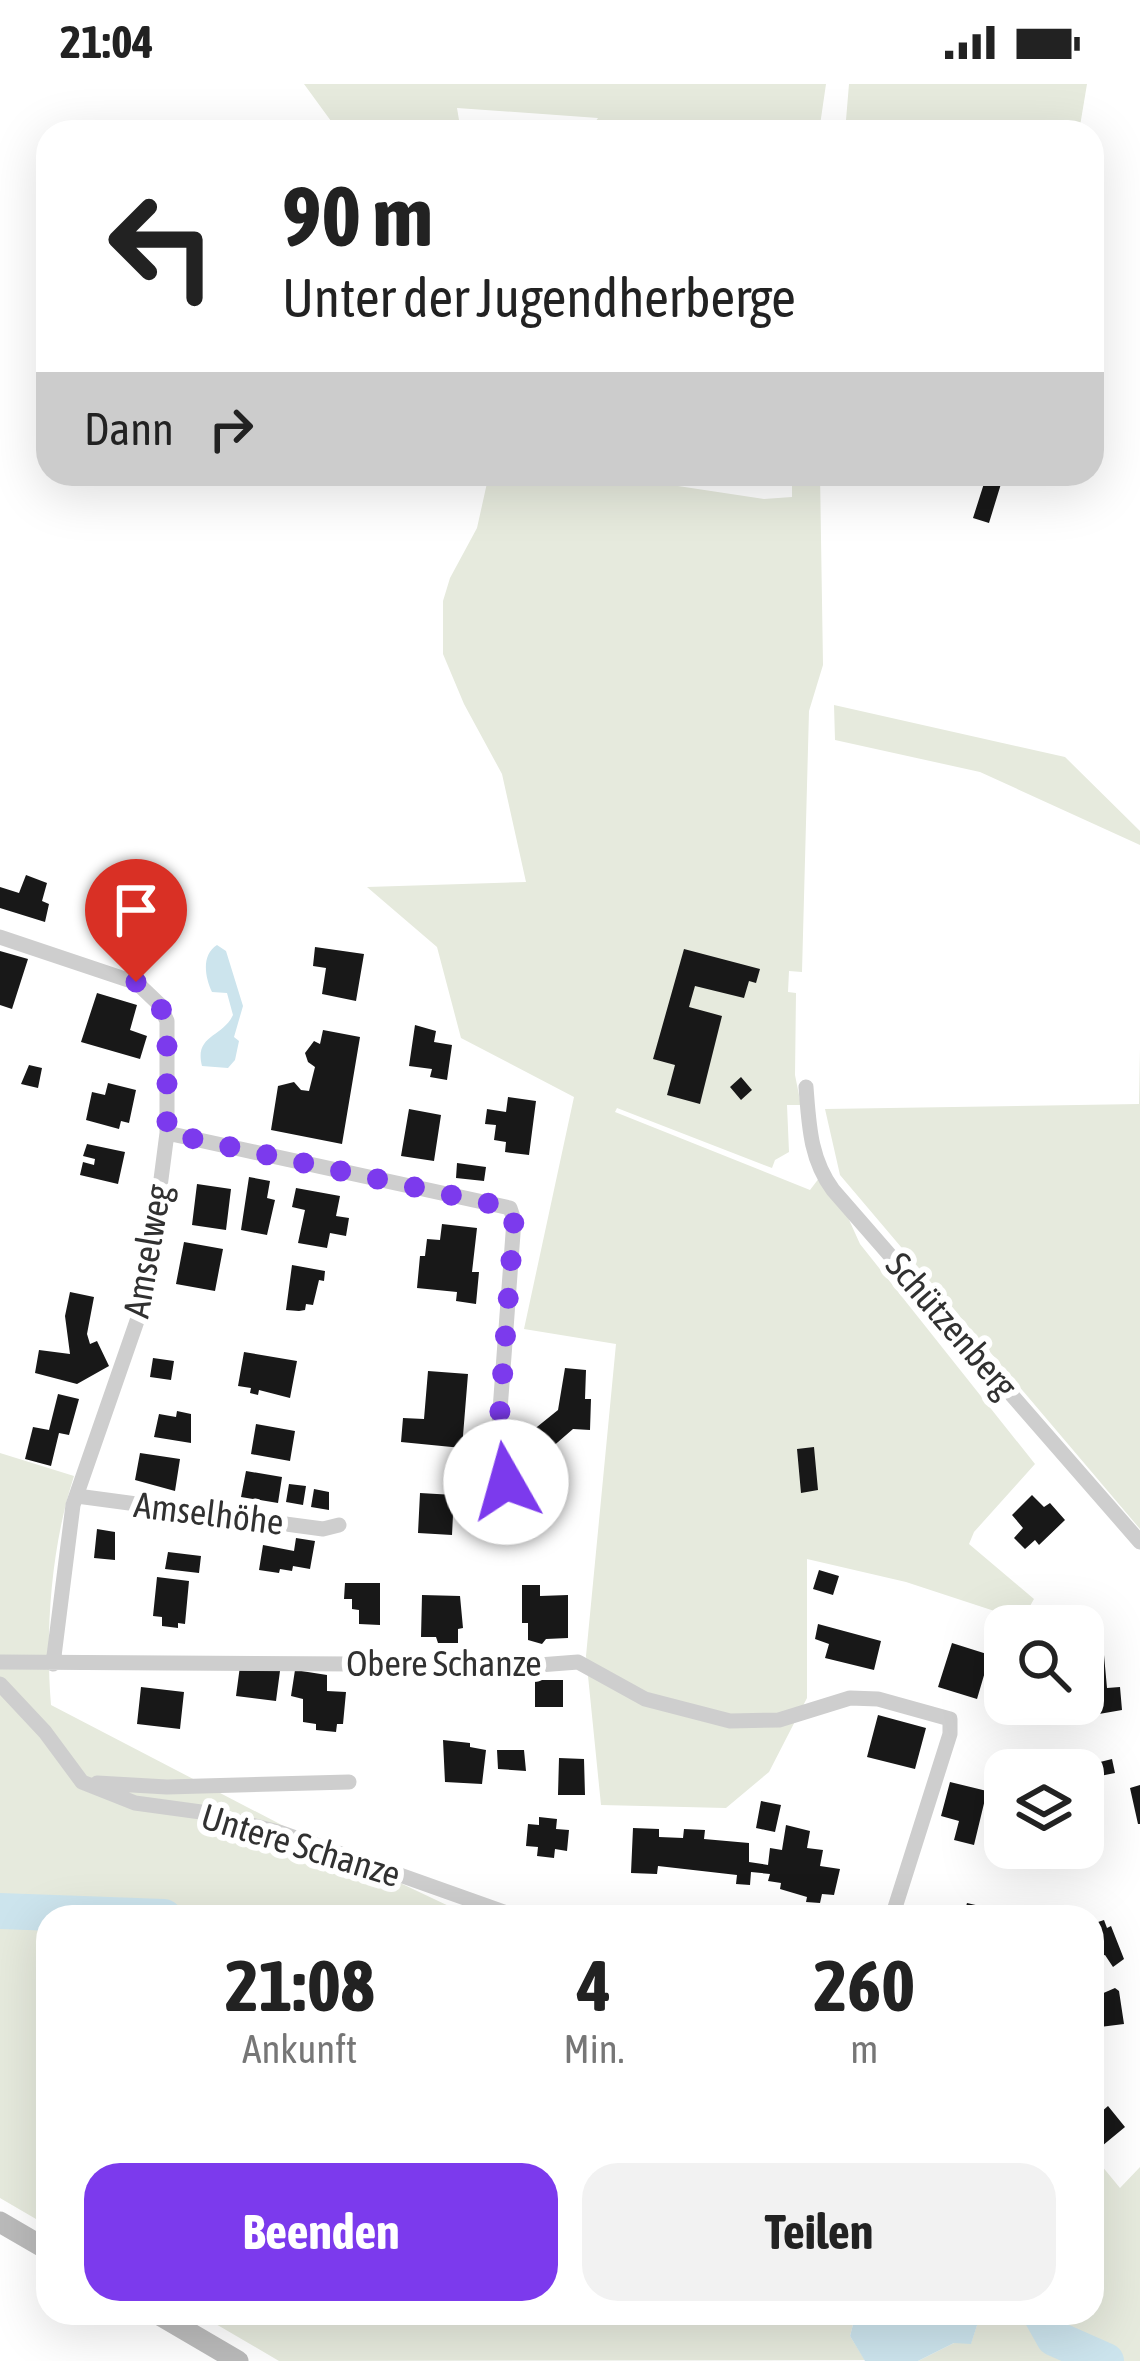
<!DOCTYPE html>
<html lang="de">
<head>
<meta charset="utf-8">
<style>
	:root { --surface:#fff; --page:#f2f2f2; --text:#222; --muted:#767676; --accent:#7c3aed }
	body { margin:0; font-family:"Asap Condensed",sans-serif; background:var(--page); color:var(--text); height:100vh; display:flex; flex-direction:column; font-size:45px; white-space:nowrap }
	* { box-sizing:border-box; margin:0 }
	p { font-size:39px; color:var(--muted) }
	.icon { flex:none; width:66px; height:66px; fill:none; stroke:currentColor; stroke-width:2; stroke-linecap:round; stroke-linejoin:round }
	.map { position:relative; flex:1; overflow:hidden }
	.drawer { position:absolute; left:36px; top:1821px; width:1068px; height:420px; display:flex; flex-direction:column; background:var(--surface); border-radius:36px; box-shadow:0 12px 48px #0002 }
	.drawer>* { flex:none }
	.guide { position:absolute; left:36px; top:36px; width:1068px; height:366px; border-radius:36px; box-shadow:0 12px 48px #0002; background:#fff; color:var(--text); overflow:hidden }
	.controls { position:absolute; left:984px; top:1521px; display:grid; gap:24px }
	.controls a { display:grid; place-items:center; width:120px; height:120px; border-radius:24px; background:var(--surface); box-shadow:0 12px 48px #0002; font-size:60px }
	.pin { position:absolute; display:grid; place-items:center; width:102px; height:102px; color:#fff; margin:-123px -51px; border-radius:50% 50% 50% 0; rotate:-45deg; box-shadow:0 0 12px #0007 }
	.pin .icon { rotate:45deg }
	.me { position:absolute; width:132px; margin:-66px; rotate:353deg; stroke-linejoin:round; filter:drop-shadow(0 0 9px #0008) }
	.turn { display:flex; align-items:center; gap:42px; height:252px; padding:0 48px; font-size:54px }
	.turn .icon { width:156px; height:156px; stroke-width:2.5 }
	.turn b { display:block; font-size:84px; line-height:102px }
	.then { display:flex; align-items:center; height:114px; padding:0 48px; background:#0003; gap:24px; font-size:45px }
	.eta { display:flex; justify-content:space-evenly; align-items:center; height:204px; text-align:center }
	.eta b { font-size:72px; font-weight:700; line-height:84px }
	.button { display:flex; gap:24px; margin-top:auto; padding:24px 48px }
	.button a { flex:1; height:138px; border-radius:36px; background:var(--accent); color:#fff; font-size:48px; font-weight:700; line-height:138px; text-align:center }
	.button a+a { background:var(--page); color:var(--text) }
	.status { display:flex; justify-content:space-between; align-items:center; height:84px; padding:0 60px; background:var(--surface); direction:ltr }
	.status svg { height:33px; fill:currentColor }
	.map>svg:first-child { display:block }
</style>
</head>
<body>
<div class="status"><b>21:04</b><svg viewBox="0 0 49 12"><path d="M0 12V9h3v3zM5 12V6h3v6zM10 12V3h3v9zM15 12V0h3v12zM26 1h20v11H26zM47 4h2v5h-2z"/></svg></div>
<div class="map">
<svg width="1140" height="2277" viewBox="0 0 1140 2277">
	<rect width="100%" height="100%" fill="#fff"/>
	<!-- green -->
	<path fill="#e6eadd" d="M304,0H826L819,48H665L613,37L612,48H588L598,34L457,24L461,48H339Z
		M849,0H1087L1079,48H845Z
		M489,390H643L658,399L764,415L792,413V390H820L823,581L809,627L802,888L789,887L788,908L796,909L795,991L801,1021H787L789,1068L775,1076L772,1084L617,1024L615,1028L810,1106L826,1085L860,1160L1035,1380L974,1448L969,1460L1034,1515L1022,1536L906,1498L807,1475V1614L769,1688L726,1724L601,1721L586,1572L616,1260L524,1245L574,1013L461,954L437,863L367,803L526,798L502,690L464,620L443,570V517L450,494L477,444Z
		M834,621L1065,673L1140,747V761L980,688L835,656Z
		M1140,964V1445L840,1091L825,1025L1139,1020Z
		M0,1369L74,1392C51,1463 45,1547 51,1621L322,1762L472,1833H48V2142L0,2114Z
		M1092,2070L1120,2104L1140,2083V2277H918L954,2259H971L981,2229H1092Z
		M197,2229H856L850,2252L865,2276L279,2277Z"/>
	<!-- water -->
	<path fill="#cce4ed" d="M217,861L226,867L243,922L234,953L239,957L235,976L228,984L202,982C194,951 222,954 233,931L227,909L212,908C205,893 201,871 217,861Z
		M856,2229H981L971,2260L954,2259L918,2277H865L850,2252Z"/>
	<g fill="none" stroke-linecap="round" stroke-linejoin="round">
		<!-- river -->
		<path stroke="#cce4ed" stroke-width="36" d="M0,1827L164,1833
			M1040,2229L1054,2254L1106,2277"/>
	</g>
	<!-- building -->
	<path fill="#181818" d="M987,390H1004L989,439L973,434Z
		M26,791L47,799L42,817L49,820L45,838L0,824V803L19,809Z
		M131,802L143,806L141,816L167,824L150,872L110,859Z
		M315,863L364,870L356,917L322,910L326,884L313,882Z
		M684,865L760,885L756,899L749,897L744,914L695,902L689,923L722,932L700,1020L667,1011L675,981L653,975Z
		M0,867L28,875L12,925L0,921Z
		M97,909L137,921L130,946L147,952L140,975L81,958Z
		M415,941L436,947L434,958L452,961L447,996L430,993L432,985L409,982Z
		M323,946L360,953L342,1060L271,1046L278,1002L294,998L301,1006L309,1007L315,983L308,978L305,969L314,957L320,960Z
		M29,981L42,984L38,1004L21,1000Z
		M741,993L752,1006L741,1016L730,1003Z
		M108,999L136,1006L129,1039L121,1037L119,1045L86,1036L92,1008L105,1011Z
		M508,1013L536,1017L529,1071L505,1068L506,1058L494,1056L496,1041L485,1040L487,1025L506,1028Z
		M409,1025L441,1031L434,1077L401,1072Z
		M87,1060L125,1068L118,1100L80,1091L83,1078L94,1081L95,1075L83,1072Z
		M457,1079L486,1083L484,1097L456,1094Z
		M249,1093L270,1097L267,1114L275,1116L267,1151L241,1146Z
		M197,1100L231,1105L226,1146L192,1141Z
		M296,1104L340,1112L336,1132L349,1134L346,1152L330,1149L327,1164L298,1159L305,1126L292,1123Z
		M442,1140L477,1144L472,1188H479L476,1220L456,1217L457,1208L417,1204L420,1172H425L427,1155L440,1156Z
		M184,1158L223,1165L215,1207L176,1200Z
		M292,1181L325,1187L324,1197L319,1196L313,1221L306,1220L305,1226L299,1227L286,1226Z
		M70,1208L94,1213L87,1250L90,1260L97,1257L109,1282L77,1300L35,1289L39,1266L70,1270L65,1232Z
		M244,1268L297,1277L290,1314L259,1306L258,1311L250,1309L251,1304L238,1302Z
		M153,1274L174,1277L171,1296L150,1293Z
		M565,1284L586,1286L585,1315H591L590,1346L573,1345L543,1371L527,1351L558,1326Z
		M428,1287L468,1290L462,1364L401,1358L403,1334L424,1335Z
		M58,1310L79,1315L69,1351L59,1349L51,1382L25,1375L33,1343L49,1346Z
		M177,1327L191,1330V1359L154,1353L159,1330L176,1333Z
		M256,1340L295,1347L290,1377L251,1370Z
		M814,1363L818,1406L801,1409L797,1365Z
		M140,1369L180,1375L175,1407L135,1396Z
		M246,1387L282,1393L278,1419L241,1413Z
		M289,1400L306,1402L303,1421L286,1418Z
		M314,1405L329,1408V1426L311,1423Z
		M420,1409L454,1411L452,1451L418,1449Z
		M1032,1411L1044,1423L1050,1419L1065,1436L1039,1461L1035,1456L1025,1465L1014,1454L1023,1444L1012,1431Z
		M97,1445L115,1448V1476L94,1474Z
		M296,1454L315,1457L310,1485L293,1482L292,1487L280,1485L279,1489L259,1486L263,1461L294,1467Z
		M168,1468L201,1472L199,1489L165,1485Z
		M819,1486L839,1492L833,1511L813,1505Z
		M157,1493L189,1497L185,1540L178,1539V1544L162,1542V1533L153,1532Z
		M345,1499H380V1541L359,1540V1526L352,1525V1515H344Z
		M522,1501H540V1512L568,1511V1554L546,1555L542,1560L528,1556V1539H522Z
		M422,1511L460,1512L463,1544L458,1545V1559H438L436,1553H421Z
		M818,1540L881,1557L874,1586L825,1574L829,1560L815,1555Z
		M952,1559L990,1571L977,1615L938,1603Z
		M1104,1571L1107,1604L1120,1603L1122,1626L1099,1630L1097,1611L1083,1612V1575Z
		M240,1582L280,1587L276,1617L236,1612Z
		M295,1586L327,1591V1607L346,1608L343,1640H337L336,1648L316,1646V1640L303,1638V1615L291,1612Z
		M535,1596H563V1623H535Z
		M141,1603L184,1608L180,1645L137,1640Z
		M878,1631L926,1644L915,1685L867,1673Z
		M443,1656L470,1659V1663L486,1666L482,1700L445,1698Z
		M497,1666H524L526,1687L498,1685Z
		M559,1674L584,1675L585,1711H558Z
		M1112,1675L1115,1689L1095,1693L1092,1680Z
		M950,1698L987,1707L974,1761L954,1756L959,1737L941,1732Z
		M1140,1701V1740H1138L1130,1704Z
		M761,1717L781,1721L775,1748L756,1744Z
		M539,1733L557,1735L556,1745L569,1746L567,1767L555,1765L554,1774L537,1772L538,1763L526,1762L528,1740L539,1741Z
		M786,1741L810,1747L807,1764L823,1766L820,1782L840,1785L834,1811L822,1810L820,1819L806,1818L807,1813L780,1805L781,1799L768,1797L770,1790L751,1788L750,1801L736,1800L737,1791L658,1782L657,1790L631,1789L633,1744L659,1745V1753L683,1754L684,1745L705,1746L704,1755L749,1759V1778L768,1781L770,1764L782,1766Z
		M967,1819L997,1826L1007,1833H963Z
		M1104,1836L1107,1844L1111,1842L1124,1875L1113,1883L1105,1871L1101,1872L1098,1868L1092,1847V1840Z
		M1115,1904L1119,1907L1124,1940L1092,1944V1914Z
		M1108,2022L1125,2043L1102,2062L1092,2050V2036Z"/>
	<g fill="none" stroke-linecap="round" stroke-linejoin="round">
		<!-- minor -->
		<path stroke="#cecece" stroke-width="15" d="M0,853L137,899L159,920L167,937V1049L146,1211L73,1421L53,1580
			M806,1003C809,1041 810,1075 833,1106L1140,1458
			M167,1049L510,1124L514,1136L497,1367L506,1398
			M77,1412L323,1445L339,1441
			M0,1578L539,1581L578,1578L645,1615L730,1637L779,1636L850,1614L878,1615L950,1635V1650L892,1833
			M0,1600L45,1648L82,1698L135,1719L201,1728L282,1749L518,1833
			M97,1699L167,1703L349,1698"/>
		<!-- secondary -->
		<path stroke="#bbb" stroke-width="21" d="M0,2138L48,2166
			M156,2229L238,2277"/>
	</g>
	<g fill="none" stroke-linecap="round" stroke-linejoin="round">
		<!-- route -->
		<path stroke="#7c3aed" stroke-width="21" stroke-dasharray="0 37.8" d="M136,898L159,920L167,938V1049L510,1124L514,1136L497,1367L506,1398"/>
	</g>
	<g text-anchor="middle" stroke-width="12" stroke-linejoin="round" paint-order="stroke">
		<!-- street labels -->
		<g font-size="36" fill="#313131" stroke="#fff">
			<text transform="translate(147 1167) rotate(-80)" y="13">Amselweg</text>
			<text transform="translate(952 1241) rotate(49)" y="13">Schützenberg</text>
			<text transform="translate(209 1429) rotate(7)" y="13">Amselhöhe</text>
			<text x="444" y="1592">Obere Schanze</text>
			<text transform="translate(301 1761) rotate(17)" y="13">Untere Schanze</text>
		</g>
	</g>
</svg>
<div class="controls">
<a><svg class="icon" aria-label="search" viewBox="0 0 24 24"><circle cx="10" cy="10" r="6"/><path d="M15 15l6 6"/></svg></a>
<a><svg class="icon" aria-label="layers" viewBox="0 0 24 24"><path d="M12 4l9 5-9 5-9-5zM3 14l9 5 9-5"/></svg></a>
</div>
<div class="pin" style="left:136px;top:898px;background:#d93025"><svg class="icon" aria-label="arrive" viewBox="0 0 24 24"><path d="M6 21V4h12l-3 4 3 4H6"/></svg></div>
<svg class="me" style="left:506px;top:1398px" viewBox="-20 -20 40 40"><circle r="19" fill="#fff"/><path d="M0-13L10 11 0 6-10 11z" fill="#7c3aed"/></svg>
<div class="guide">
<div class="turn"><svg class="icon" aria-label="left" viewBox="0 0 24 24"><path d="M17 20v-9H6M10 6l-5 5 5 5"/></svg><div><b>90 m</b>Unter der Jugendherberge</div></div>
<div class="then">Dann<svg class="icon" aria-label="right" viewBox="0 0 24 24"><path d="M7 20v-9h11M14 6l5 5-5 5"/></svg></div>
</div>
<section class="drawer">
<div class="eta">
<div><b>21:08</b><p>Ankunft</p></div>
<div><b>4</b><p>Min.</p></div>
<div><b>260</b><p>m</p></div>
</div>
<div class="button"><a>Beenden</a><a>Teilen</a></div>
</section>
</div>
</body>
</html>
